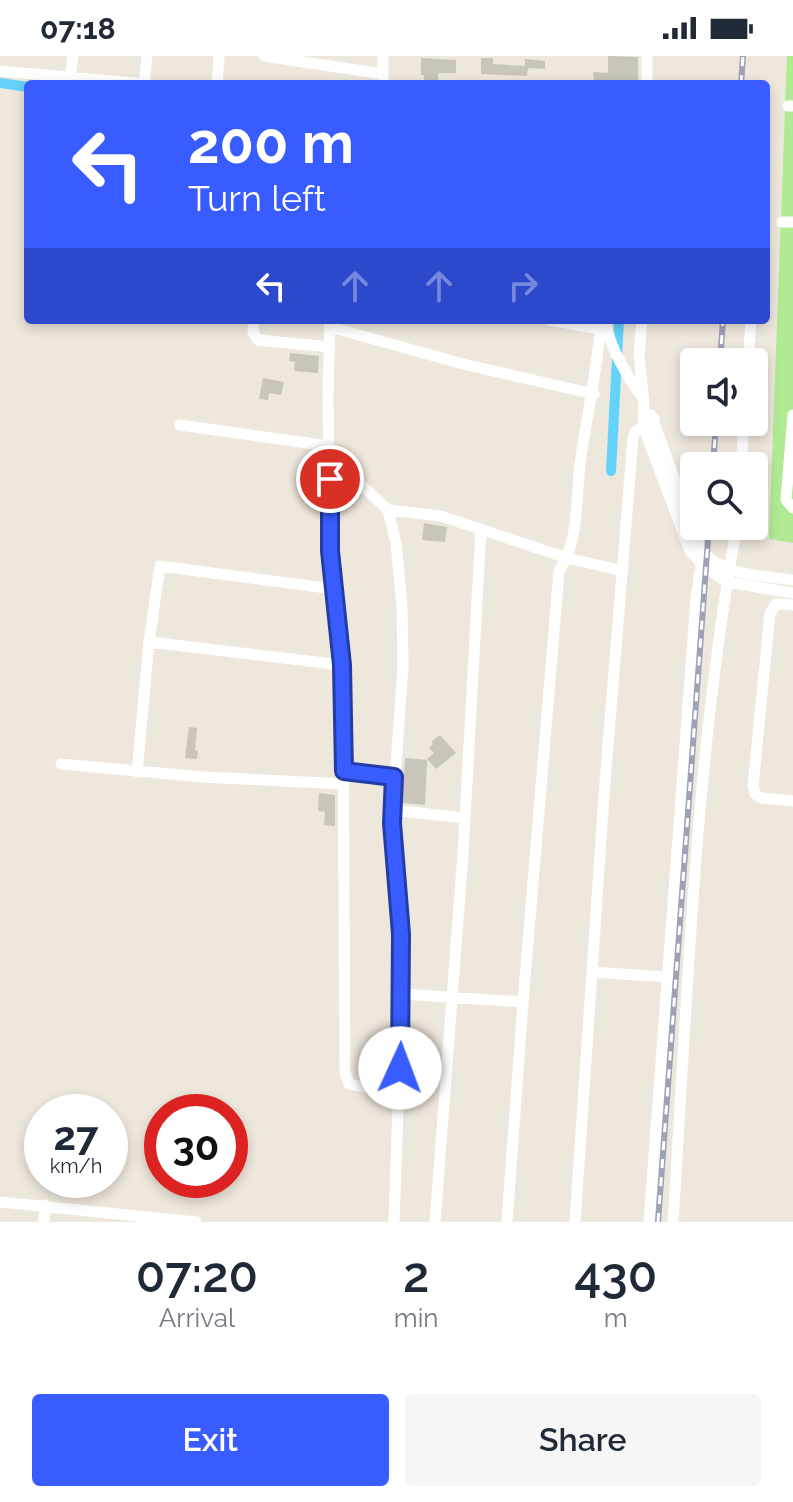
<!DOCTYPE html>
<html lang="en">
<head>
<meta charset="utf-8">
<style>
	:root { --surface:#fff; --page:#f6f6f7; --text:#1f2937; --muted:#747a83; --accent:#385cff }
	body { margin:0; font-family:Raleway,sans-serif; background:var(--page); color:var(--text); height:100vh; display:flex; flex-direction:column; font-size:30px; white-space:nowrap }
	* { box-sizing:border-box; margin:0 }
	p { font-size:26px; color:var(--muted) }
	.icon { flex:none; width:44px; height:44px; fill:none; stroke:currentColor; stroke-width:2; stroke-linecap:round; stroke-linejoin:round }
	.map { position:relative; height:1166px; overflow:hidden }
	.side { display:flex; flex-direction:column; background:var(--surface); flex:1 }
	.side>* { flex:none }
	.hud { position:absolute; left:24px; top:24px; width:746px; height:244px; border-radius:8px; box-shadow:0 4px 12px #0003; background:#385cff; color:#fff; overflow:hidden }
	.controls { position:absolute; left:680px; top:292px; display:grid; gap:16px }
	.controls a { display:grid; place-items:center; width:88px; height:88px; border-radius:8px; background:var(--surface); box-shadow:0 4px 12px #0003; font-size:40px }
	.speed { position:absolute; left:24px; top:1038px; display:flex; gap:16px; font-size:40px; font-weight:700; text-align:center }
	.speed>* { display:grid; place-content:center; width:104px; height:104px; border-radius:50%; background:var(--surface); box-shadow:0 4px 12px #0003; line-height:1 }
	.speed small { font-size:20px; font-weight:400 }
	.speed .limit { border:12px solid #d22; background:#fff; color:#111 }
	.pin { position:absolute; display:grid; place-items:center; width:68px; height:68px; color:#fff; margin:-34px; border:4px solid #fff; border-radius:50%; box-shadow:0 2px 8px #0007 }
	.me { position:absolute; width:88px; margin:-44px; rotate:2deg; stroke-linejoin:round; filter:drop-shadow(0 0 6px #0008) }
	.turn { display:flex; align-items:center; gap:28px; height:168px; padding:0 32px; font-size:36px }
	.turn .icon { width:104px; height:104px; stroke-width:2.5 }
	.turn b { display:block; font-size:56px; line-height:68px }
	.lanes { display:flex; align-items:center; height:76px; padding:0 32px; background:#0003; justify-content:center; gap:40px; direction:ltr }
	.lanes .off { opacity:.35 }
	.eta { display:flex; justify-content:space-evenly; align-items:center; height:136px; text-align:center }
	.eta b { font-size:48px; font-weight:600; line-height:56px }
	.button { display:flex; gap:16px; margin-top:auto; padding:16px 32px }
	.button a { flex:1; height:92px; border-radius:8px; background:var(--accent); color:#fff; font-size:32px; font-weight:600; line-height:92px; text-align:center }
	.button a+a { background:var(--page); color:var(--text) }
	.status { display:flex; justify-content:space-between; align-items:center; height:56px; padding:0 40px; background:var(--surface); direction:ltr }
	.status svg { height:22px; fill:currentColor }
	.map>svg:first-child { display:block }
</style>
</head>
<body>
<div class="status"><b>07:18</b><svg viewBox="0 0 49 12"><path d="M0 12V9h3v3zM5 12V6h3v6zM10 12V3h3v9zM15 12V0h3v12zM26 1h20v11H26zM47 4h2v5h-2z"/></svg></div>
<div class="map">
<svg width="793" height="1166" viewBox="0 0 793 1166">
	<rect width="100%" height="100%" fill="#eee7dc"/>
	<!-- green -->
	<path fill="#b0eb93" d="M787,0H793V487L769,483Z"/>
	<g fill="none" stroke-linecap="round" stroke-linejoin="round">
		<!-- canal -->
		<path stroke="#64d2fb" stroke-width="10" d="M0,27L28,31
			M611,415L619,264"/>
	</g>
	<!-- building -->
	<path fill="#c9c5ba" d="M608,0L638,1V28H594L593,16L608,17Z
		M421,2L456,4V17H438V28H424V19H421Z
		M481,2H493V8L525,10V3L545,5V13L528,12L527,20L481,18Z
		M290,297L319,300L318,317L294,315L295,306L289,305Z
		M263,322L284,326L281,339L269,337L268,344L259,343Z
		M424,467L447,471L445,486L422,484Z
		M189,671L197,672L195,694L198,695L197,703L185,702Z
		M440,679L456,697L436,713L427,703L434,697L429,692L433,688L431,686Z
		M405,702L427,704L425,749L402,747Z
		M319,737L335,739V770L324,769L325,756L318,755Z"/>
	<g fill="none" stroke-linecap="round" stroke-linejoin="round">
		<!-- minor -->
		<path stroke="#fff" stroke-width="11" d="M264,0L383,18
			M647,0V28
			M0,15L146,28
			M70,22L73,0
			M144,28L147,0
			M217,28L219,0
			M383,28V0
			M788,50H793
			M782,166H793
			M254,264L253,276L258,284L330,291
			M330,264L328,339L330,495L342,609L343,671L345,1016L349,1028L399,1037
			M549,264L600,273L606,271
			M606,264C607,287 629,324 643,342
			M642,264L639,298L644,349L643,370L690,495L706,512L727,526L793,537
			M330,271L463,308L594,338
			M748,306L751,264
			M651,359L700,492C720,520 761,519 793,524
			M793,359L786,444L793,452
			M180,369L329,390
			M330,399L388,454L396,487L402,551L403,610L392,767L401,878L402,938L394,1166
			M741,410L744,366
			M388,454L441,460L567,502L623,515
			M793,549L776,548L770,557L753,730L755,738L761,742L793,745
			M149,586L342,609
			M61,708L203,721L344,728
			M344,715L394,721
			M137,716L149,586L160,510L334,533
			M392,754L465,762
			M592,916L667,921
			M402,938L523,946
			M0,1146L196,1166
			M44,1166L45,1149
			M435,1166L463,798L481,473
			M507,1166L523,946L559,515C581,482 575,439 581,401C587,358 597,316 600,273
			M575,1166L604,739L633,382L635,376L654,363
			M649,1166L696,543L703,496
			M673,1166C688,934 695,698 737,470"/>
		<defs>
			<path id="rail" d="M741,28L743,0
				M720,306L723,264
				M713,410L716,366
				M658,1166L709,470"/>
		</defs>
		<!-- rail casing -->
		<use href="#rail" stroke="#9ea1b8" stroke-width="6"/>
		<!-- rail -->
		<use href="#rail" stroke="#fff" stroke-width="3" stroke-dasharray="9" stroke-linecap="butt"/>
	</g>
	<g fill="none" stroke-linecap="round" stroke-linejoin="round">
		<defs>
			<path id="route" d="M330,423V495L342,609L344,715L394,721L392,767L401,878L400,1012"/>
		</defs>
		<!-- route casing -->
		<use href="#route" stroke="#243ca6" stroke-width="20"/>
		<!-- route -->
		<use href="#route" stroke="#385cff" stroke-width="14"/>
	</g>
</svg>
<div class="controls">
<a><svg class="icon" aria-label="sound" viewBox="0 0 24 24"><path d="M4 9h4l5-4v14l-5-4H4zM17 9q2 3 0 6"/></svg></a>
<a><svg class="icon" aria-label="search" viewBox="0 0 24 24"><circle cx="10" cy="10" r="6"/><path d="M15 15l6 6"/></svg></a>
</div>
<div class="speed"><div>27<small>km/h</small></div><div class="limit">30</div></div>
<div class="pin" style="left:330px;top:423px;background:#d93025"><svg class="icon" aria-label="arrive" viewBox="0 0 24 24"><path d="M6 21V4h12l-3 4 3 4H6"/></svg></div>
<svg class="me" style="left:400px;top:1012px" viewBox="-20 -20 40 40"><circle r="19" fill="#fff"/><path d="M0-13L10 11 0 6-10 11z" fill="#385cff"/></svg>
<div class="hud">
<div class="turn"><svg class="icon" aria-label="left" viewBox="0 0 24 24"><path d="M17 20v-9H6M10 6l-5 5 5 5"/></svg><div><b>200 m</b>Turn left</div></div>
<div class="lanes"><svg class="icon" aria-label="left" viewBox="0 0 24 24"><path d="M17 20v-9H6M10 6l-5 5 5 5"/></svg><svg class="icon off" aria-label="ahead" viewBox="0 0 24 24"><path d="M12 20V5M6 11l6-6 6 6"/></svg><svg class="icon off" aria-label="ahead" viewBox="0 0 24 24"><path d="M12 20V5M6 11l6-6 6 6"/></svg><svg class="icon off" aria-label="right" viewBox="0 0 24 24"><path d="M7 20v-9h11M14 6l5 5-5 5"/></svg></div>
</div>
</div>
<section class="side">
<div class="eta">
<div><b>07:20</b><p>Arrival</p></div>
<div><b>2</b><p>min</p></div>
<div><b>430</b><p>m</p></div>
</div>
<div class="button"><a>Exit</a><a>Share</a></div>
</section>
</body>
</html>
